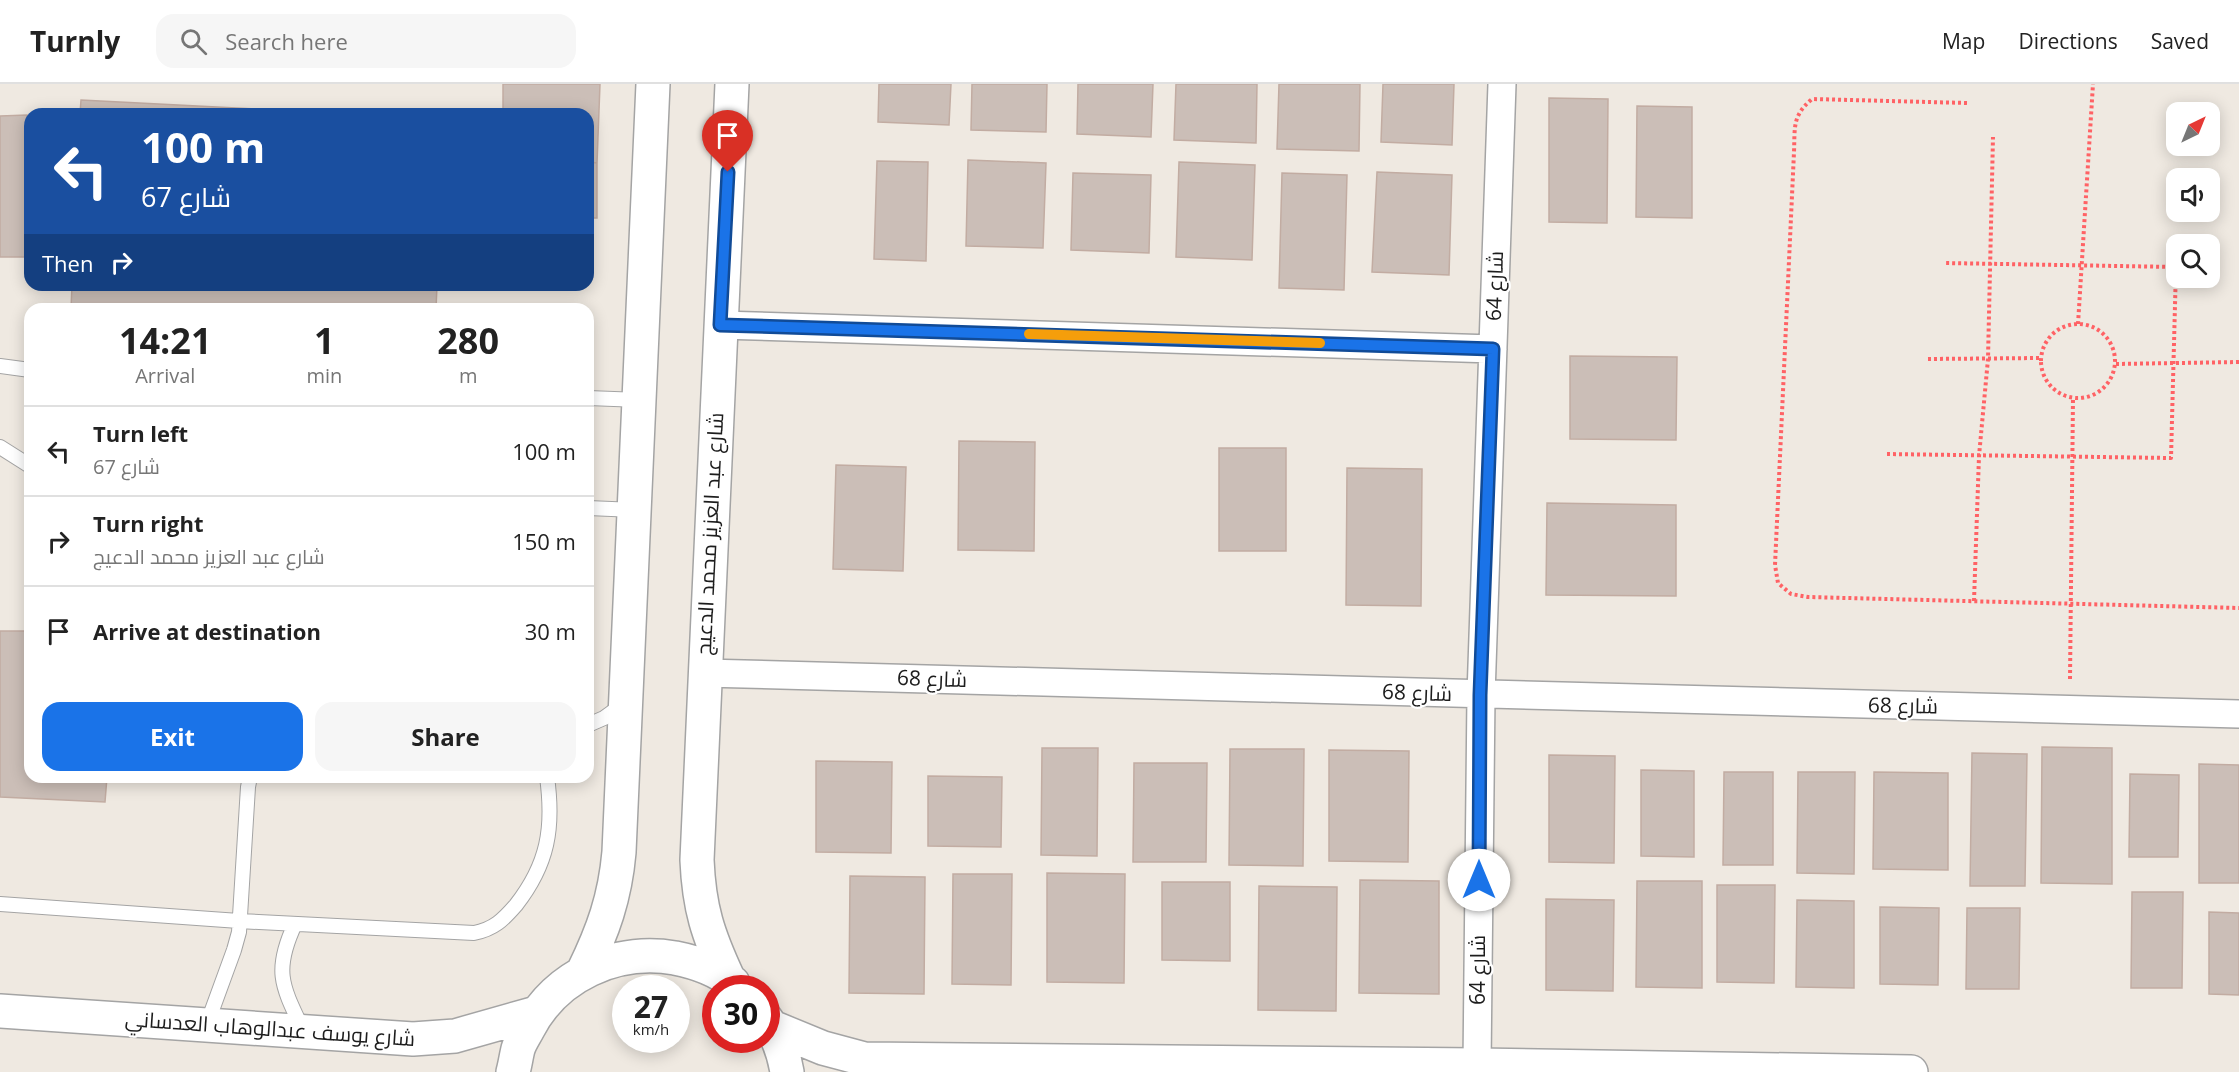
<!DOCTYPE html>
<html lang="en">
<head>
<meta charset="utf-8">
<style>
	:root { --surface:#fff; --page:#f6f6f6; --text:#222; --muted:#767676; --line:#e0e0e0; --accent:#1a73e8 }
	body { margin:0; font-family:"Open Sans",Cairo,sans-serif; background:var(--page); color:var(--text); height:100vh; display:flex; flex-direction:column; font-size:22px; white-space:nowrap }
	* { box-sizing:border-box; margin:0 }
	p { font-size:20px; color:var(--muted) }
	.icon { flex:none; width:33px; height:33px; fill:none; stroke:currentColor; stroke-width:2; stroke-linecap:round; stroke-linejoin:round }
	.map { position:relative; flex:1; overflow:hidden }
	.sheet { position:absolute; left:24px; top:219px; width:570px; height:480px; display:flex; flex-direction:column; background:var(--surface); border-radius:18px; box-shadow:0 3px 15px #0003 }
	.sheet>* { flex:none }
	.hud { position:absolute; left:24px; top:24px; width:570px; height:183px; border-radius:18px; box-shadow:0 3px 15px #0003; background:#1a4fa0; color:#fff; overflow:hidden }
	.needle { width:39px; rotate:43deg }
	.tools { position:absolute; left:2166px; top:18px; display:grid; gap:12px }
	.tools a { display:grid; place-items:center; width:54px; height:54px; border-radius:12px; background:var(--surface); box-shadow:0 3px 15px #0003; font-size:30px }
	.speed { position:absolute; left:612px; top:891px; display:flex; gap:12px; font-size:30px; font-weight:700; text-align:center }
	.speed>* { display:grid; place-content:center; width:78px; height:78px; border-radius:50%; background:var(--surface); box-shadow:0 3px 15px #0003; line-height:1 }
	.speed small { font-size:15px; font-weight:400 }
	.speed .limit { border:9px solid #d22; background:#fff; color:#111 }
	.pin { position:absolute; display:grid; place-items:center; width:51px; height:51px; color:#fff; margin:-62px -26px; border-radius:50% 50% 50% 0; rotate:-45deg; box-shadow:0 0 6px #0007 }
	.pin .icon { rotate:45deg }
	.me { position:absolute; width:66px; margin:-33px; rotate:0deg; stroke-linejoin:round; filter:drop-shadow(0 0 4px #0008) }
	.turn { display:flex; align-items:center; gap:21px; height:126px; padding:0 18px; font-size:27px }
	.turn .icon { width:78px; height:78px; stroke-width:2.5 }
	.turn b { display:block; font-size:42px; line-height:51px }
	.then { display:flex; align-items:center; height:57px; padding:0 18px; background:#0003; gap:12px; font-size:22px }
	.eta { display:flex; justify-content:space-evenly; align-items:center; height:102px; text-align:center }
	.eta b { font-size:36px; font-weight:700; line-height:42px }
	.cta { display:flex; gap:12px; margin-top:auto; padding:12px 18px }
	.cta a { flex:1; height:69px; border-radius:18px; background:var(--accent); color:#fff; font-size:24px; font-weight:700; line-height:69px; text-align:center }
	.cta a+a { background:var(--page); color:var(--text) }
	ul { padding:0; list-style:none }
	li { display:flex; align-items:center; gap:18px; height:90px; padding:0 18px; border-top:2px solid var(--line) }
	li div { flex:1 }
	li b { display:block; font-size:22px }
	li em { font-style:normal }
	header { display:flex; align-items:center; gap:36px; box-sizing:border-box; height:84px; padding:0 30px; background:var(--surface); border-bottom:2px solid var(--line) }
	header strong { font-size:28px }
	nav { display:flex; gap:33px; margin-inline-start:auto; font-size:21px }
	.search { width:420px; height:54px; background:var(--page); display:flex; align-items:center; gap:15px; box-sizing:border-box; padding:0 21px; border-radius:18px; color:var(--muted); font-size:22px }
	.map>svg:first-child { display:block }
</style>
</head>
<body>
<header>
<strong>Turnly</strong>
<div class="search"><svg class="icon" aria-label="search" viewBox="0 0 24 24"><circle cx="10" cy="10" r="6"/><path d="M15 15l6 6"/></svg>Search here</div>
<nav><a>Map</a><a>Directions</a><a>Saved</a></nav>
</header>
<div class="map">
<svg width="2239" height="988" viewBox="0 0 2239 988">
	<rect width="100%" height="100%" fill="#efe9e1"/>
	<!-- building -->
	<path fill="#cbbeb7" stroke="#c2aca2" stroke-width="1.5" d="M503,0H600L597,79L588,78V30H503Z
		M879,0H951L949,41L878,38Z
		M972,0H1047L1046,48L971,46Z
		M1078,0H1153L1151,53L1077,50Z
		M1176,0H1257L1256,59L1174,56Z
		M1279,0H1360L1359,67L1277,65Z
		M1383,0H1454L1452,61L1381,58Z
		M1549,14L1608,15L1607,139L1549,138Z
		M81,16L351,30H80Z
		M1637,22L1692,23V134L1636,133Z
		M27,31L30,173H0V32Z
		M968,76L1046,79L1043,164L966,162Z
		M877,77L928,78L926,177L874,175Z
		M588,78L597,79V134H588Z
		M1179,78L1255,81L1252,176L1176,173Z
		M1377,88L1452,91L1449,191L1372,188Z
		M1073,89L1151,91L1149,169L1071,166Z
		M1282,89L1347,91L1344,206L1279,204Z
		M72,201H437L436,225H71Z
		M1570,272L1677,273L1676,356L1570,355Z
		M959,357L1035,358L1034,467L958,466Z
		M1219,364H1286V467H1219Z
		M836,381L906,383L903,487L833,485Z
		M1347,384L1422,385L1421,522L1346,521Z
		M1547,419L1676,421V512L1546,511Z
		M0,547H30V693H107L105,718L0,713Z
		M2042,663L2112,664V800L2041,799Z
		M1042,664H1098L1097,772L1041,771Z
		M1230,665H1304L1303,782L1229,781Z
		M1329,666L1409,667L1408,778L1329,777Z
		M1972,669L2027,670L2025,802H1970Z
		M1549,671L1615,672L1614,779L1549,778Z
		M816,677L892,678L891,769L816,768Z
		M1134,679H1207L1206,778H1133Z
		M2199,680L2239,681V799H2199Z
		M1641,686L1694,687V773L1641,772Z
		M1724,688H1773V781H1723Z
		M1798,688H1855L1854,790L1797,789Z
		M1874,688L1948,689V786L1873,785Z
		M2130,690L2179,691L2178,773H2129Z
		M928,692L1002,693L1001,763L928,762Z
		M1047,789L1125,790L1124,899L1047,898Z
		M953,790H1012L1011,901L952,900Z
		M850,792L925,793L924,910L849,909Z
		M1360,796L1439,797V910L1359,909Z
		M1637,797H1702V904L1636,903Z
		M1162,798H1230V877L1162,876Z
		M1717,801H1775L1774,899L1717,898Z
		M1259,802L1337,803L1336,927L1258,926Z
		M2132,808H2183L2182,904H2131Z
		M1546,815L1614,816L1613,907L1546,906Z
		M1797,816L1854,817V904L1796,903Z
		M1880,823L1939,824L1938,901L1880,900Z
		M1967,824H2020L2019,905H1966Z
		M2209,828L2239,829V911L2209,910Z"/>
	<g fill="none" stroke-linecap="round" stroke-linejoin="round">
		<defs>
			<path id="service" d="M0,282L30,286
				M588,314L640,316
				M0,363L30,382
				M588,424L635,426
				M588,641L604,634L622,621
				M0,820L239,837L474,849C494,845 503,836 516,821C548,780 554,744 547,693
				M295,840C273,887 282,902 303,946
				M207,940L234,866L239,848L248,703L250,693"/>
			<path id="minor" d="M720,241L1493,265
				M704,589L2239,630
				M1477,981L1481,611L1502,0"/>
			<path id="tertiary" d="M583,888C603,847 615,814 619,768L653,0
				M728,894C708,851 699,824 697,776L732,0
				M0,927L413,955L455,952L536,929
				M766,935C777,950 784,970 787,988
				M772,943L823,964L864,975L1477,981L1911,988
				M513,988C515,981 516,973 518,965C520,958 525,951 528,945C556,891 616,864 675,874C695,878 718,886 733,899"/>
		</defs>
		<!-- service casing -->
		<use href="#service" stroke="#a4a4a4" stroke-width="16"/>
		<!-- minor casing -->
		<use href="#minor" stroke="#a4a4a4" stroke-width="30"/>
		<!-- tertiary casing -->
		<use href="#tertiary" stroke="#a4a4a4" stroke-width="36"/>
		<!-- path -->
		<path stroke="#ff6265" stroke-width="4" stroke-dasharray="3 3" stroke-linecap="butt" d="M1967,19L1812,15C1792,32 1795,43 1794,68L1775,481L1778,499L1791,510L1808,513L2239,524
			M2078,240L2093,0
			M2041 277a37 37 0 1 1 74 0a37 37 0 1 1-74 0Z
			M1928,275L2041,274
			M2116,280L2239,278
			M1887,370L2171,374L2176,183L1944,179
			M1974,517L1979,372L1988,275L1993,53
			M2070,595L2073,314"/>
		<!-- service -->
		<use href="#service" stroke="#fff" stroke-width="14"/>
		<!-- minor -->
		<use href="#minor" stroke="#fff" stroke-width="27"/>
		<!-- tertiary -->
		<use href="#tertiary" stroke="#fff" stroke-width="33"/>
	</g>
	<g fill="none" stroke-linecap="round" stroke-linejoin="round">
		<defs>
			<path id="route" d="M728,88L720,241L1493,265L1480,611L1479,796"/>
		</defs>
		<!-- route casing -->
		<use href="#route" stroke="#114b97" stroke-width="15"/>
		<!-- route -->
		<use href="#route" stroke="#1a73e8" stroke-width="10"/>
		<!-- slow -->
		<path stroke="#f59e0b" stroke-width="10" d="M1029,250L1320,259"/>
	</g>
	<g text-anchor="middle" stroke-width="4.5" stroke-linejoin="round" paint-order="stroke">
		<!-- street labels -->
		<g font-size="21" fill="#1d1d1d" stroke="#fff">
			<text transform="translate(1495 202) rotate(-88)" y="7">شارع 64</text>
			<text transform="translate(710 450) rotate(-87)" y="7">شارع عبد العزيز محمد الدعيج</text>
			<text transform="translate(932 595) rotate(2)" y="7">شارع 68</text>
			<text transform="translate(1417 609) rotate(2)" y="7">شارع 68</text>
			<text transform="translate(1903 622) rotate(1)" y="7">شارع 68</text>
			<text transform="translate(1478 886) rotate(-90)" y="7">شارع 64</text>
			<text transform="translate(270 945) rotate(4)" y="7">شارع يوسف عبدالوهاب العدساني</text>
		</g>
	</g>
</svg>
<div class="tools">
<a><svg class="needle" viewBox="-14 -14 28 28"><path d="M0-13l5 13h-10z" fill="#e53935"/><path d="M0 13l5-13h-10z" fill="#767676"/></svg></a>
<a><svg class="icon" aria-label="sound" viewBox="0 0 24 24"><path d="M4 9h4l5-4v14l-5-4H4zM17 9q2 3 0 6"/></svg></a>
<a><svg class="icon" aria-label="search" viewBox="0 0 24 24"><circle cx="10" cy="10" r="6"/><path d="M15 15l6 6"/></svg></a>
</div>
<div class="speed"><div>27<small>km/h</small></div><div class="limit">30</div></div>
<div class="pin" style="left:728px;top:88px;background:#d93025"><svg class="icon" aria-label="arrive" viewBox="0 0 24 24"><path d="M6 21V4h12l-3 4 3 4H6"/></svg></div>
<svg class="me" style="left:1479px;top:796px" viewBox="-20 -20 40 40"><circle r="19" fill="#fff"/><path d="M0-13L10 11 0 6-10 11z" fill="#1a73e8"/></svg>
<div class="hud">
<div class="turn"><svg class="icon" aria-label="left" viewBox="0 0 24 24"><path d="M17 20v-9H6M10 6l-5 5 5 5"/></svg><div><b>100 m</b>شارع 67</div></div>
<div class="then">Then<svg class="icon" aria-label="right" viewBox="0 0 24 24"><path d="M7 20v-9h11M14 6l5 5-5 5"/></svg></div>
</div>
<section class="sheet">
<div class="eta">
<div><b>14:21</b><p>Arrival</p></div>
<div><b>1</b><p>min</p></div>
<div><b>280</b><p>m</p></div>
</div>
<ul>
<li><svg class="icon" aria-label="left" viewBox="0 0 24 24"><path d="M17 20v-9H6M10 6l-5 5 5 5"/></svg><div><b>Turn left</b><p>شارع 67</p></div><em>100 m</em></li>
<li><svg class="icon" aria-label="right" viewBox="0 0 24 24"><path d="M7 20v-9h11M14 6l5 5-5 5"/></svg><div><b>Turn right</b><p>شارع عبد العزيز محمد الدعيج</p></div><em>150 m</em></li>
<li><svg class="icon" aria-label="arrive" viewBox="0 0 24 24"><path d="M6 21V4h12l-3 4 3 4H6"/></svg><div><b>Arrive at destination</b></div><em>30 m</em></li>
</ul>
<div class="cta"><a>Exit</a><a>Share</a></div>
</section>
</div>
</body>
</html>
